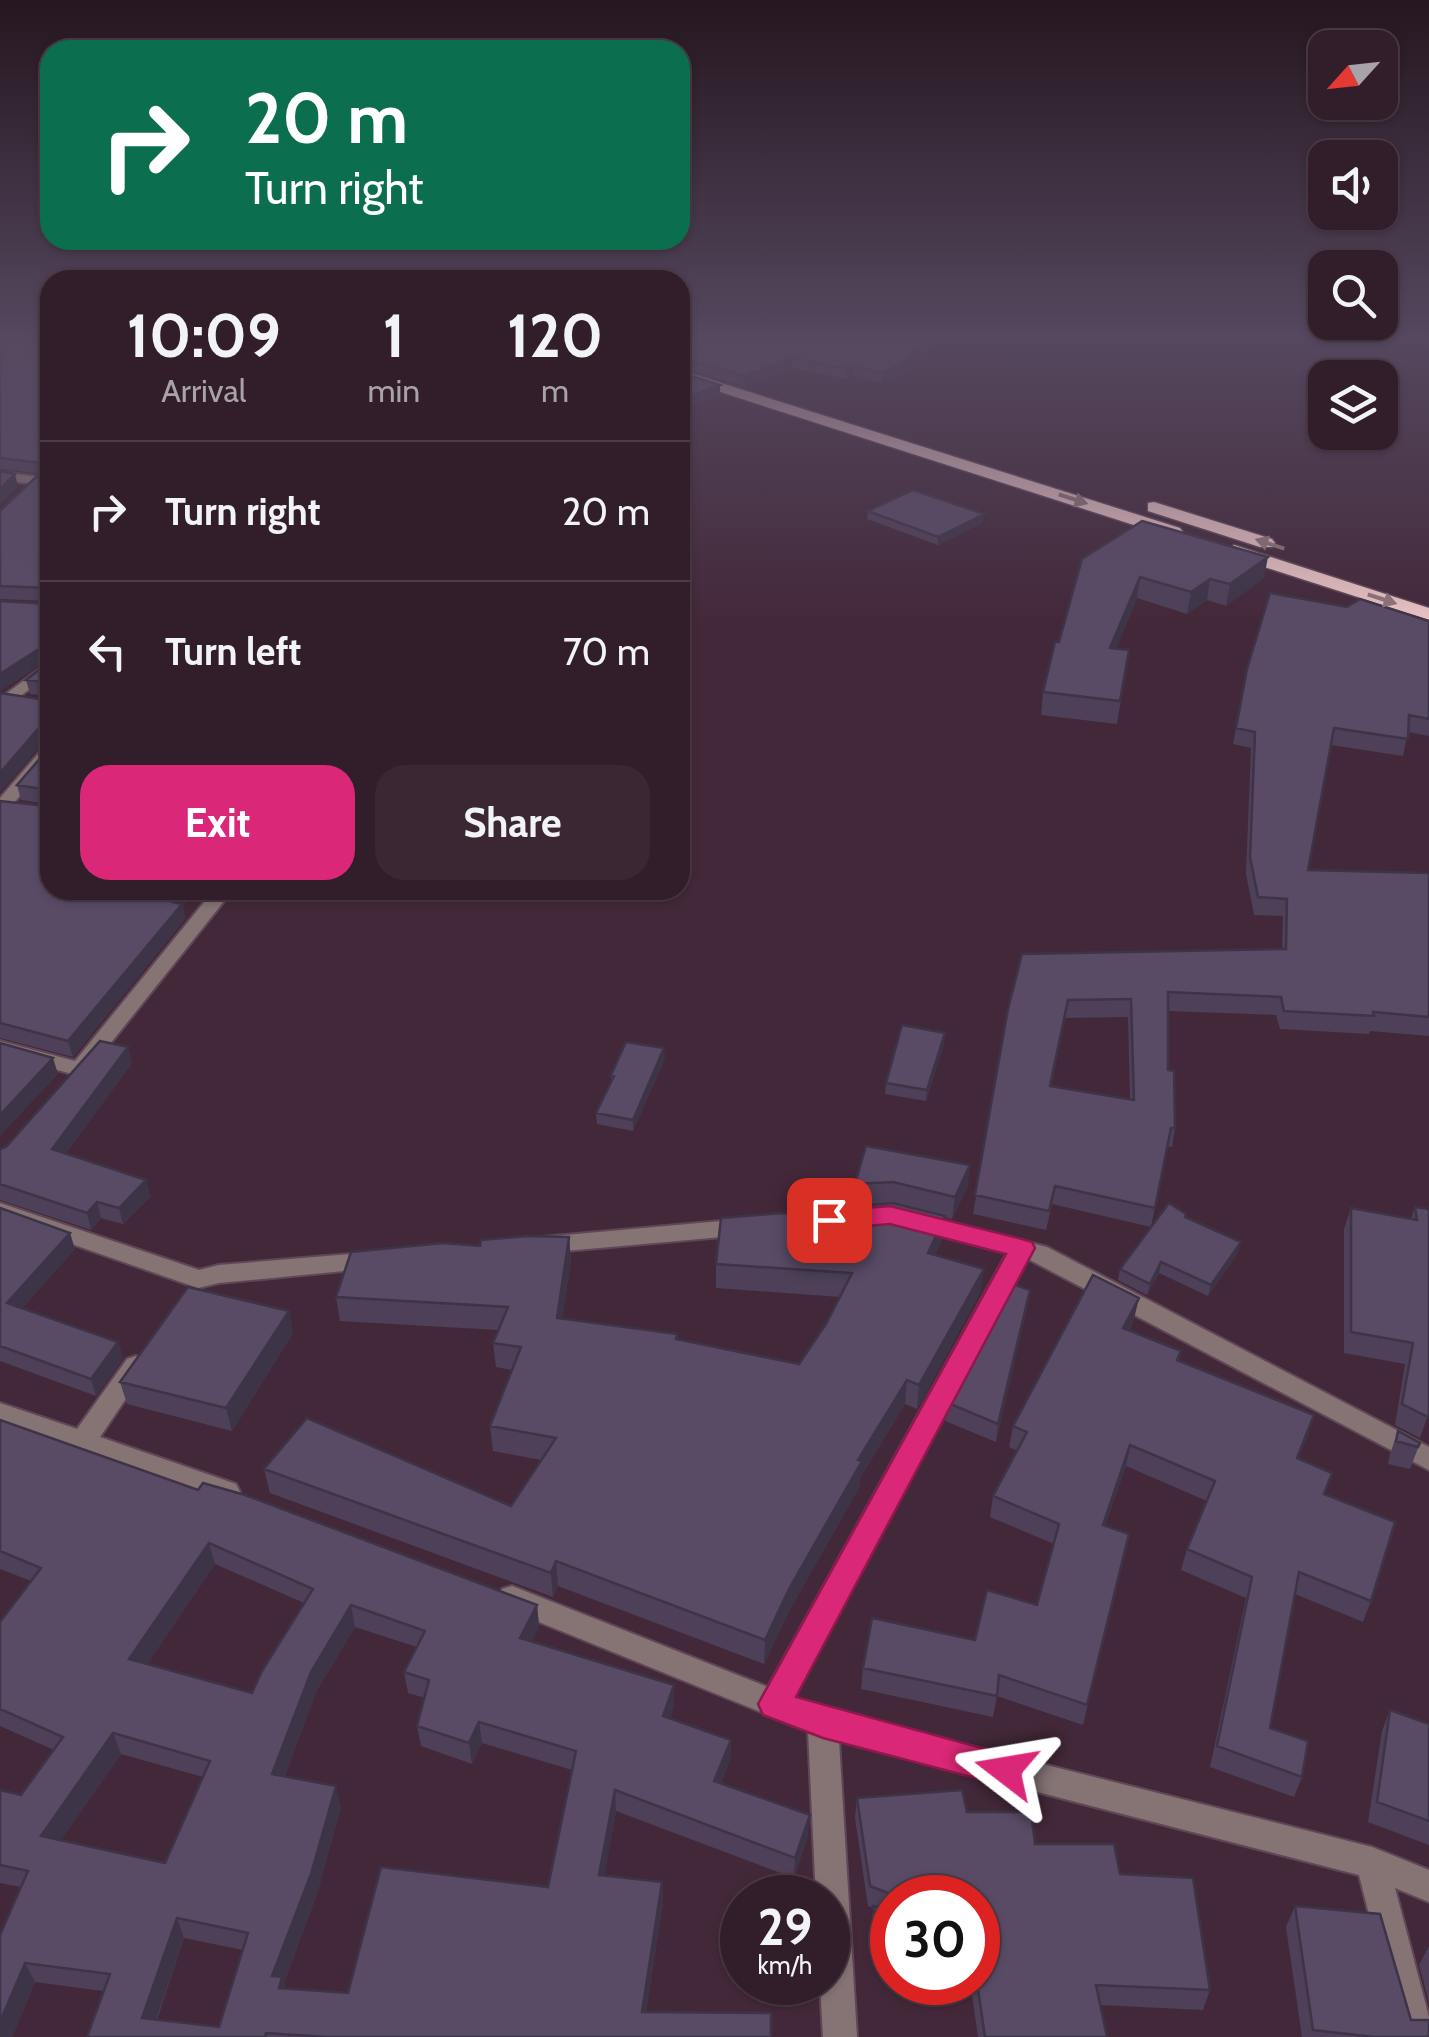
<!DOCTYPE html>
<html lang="en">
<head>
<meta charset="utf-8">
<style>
	:root { --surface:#321e2b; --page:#3a2733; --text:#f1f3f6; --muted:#a8a2a9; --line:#4d3c47; --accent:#db2777 }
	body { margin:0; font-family:Cabin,sans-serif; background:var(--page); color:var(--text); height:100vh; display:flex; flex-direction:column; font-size:38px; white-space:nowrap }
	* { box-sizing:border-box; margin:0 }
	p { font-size:32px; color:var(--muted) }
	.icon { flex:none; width:55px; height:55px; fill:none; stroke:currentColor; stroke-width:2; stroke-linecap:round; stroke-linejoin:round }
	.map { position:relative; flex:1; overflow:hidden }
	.details { position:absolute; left:40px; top:270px; width:650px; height:630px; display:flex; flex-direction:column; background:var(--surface); border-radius:30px; box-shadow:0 2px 8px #0004,0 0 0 2px var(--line) }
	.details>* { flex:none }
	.top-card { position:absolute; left:40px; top:40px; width:650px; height:210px; border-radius:30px; box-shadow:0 2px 8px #0004,0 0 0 2px var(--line); background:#0b6e4f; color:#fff; overflow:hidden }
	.needle { width:65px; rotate:243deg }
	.buttons { position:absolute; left:1308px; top:30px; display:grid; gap:20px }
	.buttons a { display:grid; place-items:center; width:90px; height:90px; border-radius:20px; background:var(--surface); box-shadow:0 2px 8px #0004,0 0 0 2px var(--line); font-size:50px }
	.speed { position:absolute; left:720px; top:1875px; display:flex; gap:20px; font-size:50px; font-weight:700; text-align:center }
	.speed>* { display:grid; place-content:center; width:130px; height:130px; border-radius:50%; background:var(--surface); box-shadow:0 2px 8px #0004,0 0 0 2px var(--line); line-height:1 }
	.speed small { font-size:25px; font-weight:400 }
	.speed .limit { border:15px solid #d22; background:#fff; color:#111 }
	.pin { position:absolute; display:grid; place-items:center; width:85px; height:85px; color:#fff; margin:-42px; border-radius:20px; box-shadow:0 5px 15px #0006 }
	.me { position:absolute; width:110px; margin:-55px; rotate:284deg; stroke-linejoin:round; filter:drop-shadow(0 0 8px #0008) }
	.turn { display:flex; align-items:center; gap:35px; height:210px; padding:0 40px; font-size:45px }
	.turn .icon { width:130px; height:130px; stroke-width:2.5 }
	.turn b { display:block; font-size:70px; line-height:85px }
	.eta { display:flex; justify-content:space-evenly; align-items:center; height:170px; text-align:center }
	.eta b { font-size:60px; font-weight:800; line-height:70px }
	.button { display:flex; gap:20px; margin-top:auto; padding:20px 40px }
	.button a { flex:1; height:115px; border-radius:30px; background:var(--accent); color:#fff; font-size:40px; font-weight:800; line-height:115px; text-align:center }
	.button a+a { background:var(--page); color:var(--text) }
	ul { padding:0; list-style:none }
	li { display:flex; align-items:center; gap:30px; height:140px; padding:0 40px; border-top:2px solid var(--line) }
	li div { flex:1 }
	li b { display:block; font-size:38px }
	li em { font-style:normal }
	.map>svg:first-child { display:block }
</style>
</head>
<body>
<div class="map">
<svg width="1429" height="2037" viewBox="0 0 1429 2037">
	<rect width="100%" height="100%" fill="#432839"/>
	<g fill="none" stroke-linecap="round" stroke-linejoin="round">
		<defs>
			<path id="minor" d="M0,472L50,478V486L0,480Z
				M50,661V673L13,702H3V696Z
				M50,745V760L8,810L0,811V798L44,747Z
				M214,890H233L86,1074L79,1076L0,1054V1041L75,1061Z
				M0,1203L199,1270L219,1265L375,1252L383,1254L387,1260L383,1266L375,1268L219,1283L198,1288L0,1219Z
				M921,1215L1047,1247L1429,1447V1470L1028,1259L793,1697L824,1709L1372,1847L1429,1870V1902L1395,1888L1429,2017V2037H1400L1359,1875L839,1741L857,2037H823L820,1982H828V1898H816L808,1731L502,1607L498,1598L502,1589L512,1586L768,1687L1007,1253L913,1229L910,1223L913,1217Z
				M744,1219L752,1221L755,1227L752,1233L744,1235L543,1253L535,1251L531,1245L535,1239L543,1237Z
				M136,1356L145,1359L148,1366L100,1437L236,1484L240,1492L236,1500L227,1503L0,1423V1403L77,1429L127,1359Z"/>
			<path id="trunk" d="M680,370L1180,528L1183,532L1174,537L1168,536L680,379Z
				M1154,502L1272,539L1275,543L1272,547H1260L1148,511V503Z
				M1234,545L1429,608V620L1227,555L1225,551Z"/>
		</defs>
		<!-- minor casing -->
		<use href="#minor" stroke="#604757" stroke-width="4"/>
		<!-- trunk casing -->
		<use href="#trunk" stroke="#604757" stroke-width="3"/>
		<!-- minor -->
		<use href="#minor" fill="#867475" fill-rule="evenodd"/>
		<!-- trunk -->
		<use href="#trunk" fill="#eac3c4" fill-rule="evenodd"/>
	</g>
	<!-- wall -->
	<path fill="#4d4058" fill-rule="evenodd" d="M0,340H50V696L30,694L26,680L49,662V659L0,691V601L47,604V601L0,599V511L50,477V475L0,469Z
		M680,340H936L900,376L881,383L853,375L846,379L793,368L744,386L680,367Z
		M868,511L983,523L938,545L867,519Z
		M1082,559L1264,578L1226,606L1207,600L1187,614L1137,598L1116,649L1129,650L1117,724L1041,715L1043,692Z
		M1429,621V736L1408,732L1403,756L1331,745L1308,870L1429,873V1036L1370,1031L1369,1034L1280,1029L1276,1015L1168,1011V1070L1175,1128L1172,1147L1167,1146L1151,1227L1052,1204L1046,1230L973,1214L1008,1009L1282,949L1283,916L1254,915L1246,874L1251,748L1233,744L1247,669ZM1128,1017L1130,1100L1051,1087L1065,1018Z
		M0,693L46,700L50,696V890H194L183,907L185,919L73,1057L0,1038V801L46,806L48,804L21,800L17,785L49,748V741L41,745L0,792Z
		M944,1044L926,1101L885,1094L886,1083Z
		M665,1059L633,1131L597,1124L596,1113L611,1082V1075Z
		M132,1063L66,1153L151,1196L123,1224L101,1218L91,1230L0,1200V1149L6,1147Z
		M866,1146L968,1186L952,1219L945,1217L942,1240L935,1255L984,1269L980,1293L917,1409L905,1404L860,1478V1486L788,1613L764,1664L558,1586L553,1597L270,1493L264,1469L511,1506L541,1460L493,1451L490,1426L512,1370L496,1367L493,1343L498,1330L340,1321L336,1297L480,1246L569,1237L571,1261L562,1319L677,1334V1339L799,1364L826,1324L840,1297L716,1288V1264L845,1216L853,1206L855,1184Z
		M1415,1207L1429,1209V1412L1420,1438L1395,1425L1405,1364L1344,1353V1229L1351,1208L1411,1219Z
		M0,1208L75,1249L22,1308L118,1342L123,1359L96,1396L0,1361Z
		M1186,1217L1238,1253L1208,1296L1159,1273L1147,1295L1118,1280L1120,1269Z
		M1027,1308L996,1442L945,1421L948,1403Z
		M289,1311L293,1333L232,1431L127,1404L120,1382Z
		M1134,1319L1129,1331L1181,1351L1179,1361L1308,1436L1298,1458L1325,1494L1371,1601L1363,1622L1295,1594L1270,1728L1302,1777L1294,1797L1210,1767L1246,1598L1181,1570L1187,1549L1207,1501L1126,1466L1105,1526L1129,1534L1083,1725L997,1696L993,1717L861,1689L863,1668L975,1640L1037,1605L1054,1544L990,1517L993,1496L1018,1451L1009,1447L1013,1426Z
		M0,1420L198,1490L537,1605L539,1626L531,1642L674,1706L670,1718L731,1740L730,1760L721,1783L808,1835L794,1878L616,1811L604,1876L662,1882L663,1902L646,2012L771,2037H87L103,1991L35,1982L12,2037L21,1887L0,1883V1790L21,1795L54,1750L0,1726V1622L31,1581L0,1569ZM215,1564L304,1603L252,1693L147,1664ZM355,1627L417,1647L404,1672L408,1693L425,1698L417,1726L421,1746L472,1764L482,1743L572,1770L548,1887L348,1993L285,1988L284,1983L317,1894L341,1807L285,1776L316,1692ZM121,1754L203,1777L165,1863L61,1840ZM184,1938L243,1950L219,2027L157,2020Z
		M1398,1431L1420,1443L1410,1469L1388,1464L1390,1454Z
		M1390,1710L1429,1724V1845L1368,1822L1382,1731Z
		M857,1798L967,1812L1035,1844L1120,1874L1210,1990L1203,2010L1100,2005L1107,2037H978L970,1982H978V1898H892V1976L879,1977L871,1926L873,1908L868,1906L855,1818Z
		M1295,1906L1411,2020L1429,2037H1302L1286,1927Z
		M1429,1946V2002L1419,1965Z"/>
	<!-- shaded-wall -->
	<path fill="#3e3447" d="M926,340H936L900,376L881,383V373Z
		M793,358V368L744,386V376Z
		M853,365V375L846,379V369Z
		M720,385V396L680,411V400Z
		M15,474L18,486L0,505V489Z
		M984,514L983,523L938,545V537Z
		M1268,557L1264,578L1226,606L1230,584Z
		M1140,577L1137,598L1107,670L1110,648Z
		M1210,579L1207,600L1187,614L1191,592Z
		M47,644L50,658L0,691V674Z
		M689,659V686L680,701V674Z
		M45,727L49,741L41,745L0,792V773L37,730Z
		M181,890H194L183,907L185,919L73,1057L68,1041Z
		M945,1033L944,1044L926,1101L927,1090Z
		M128,1047L132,1063L57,1165L52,1149Z
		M664,1048L665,1059L633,1131V1120Z
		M53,1058L58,1074L0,1136V1115Z
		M970,1165L968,1186L952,1219L955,1197Z
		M146,1180L151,1196L123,1224L119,1208Z
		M97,1202L101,1218L91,1230L87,1213Z
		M945,1216L942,1240L925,1277L928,1253Z
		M70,1233L75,1249L13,1319L7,1303Z
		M569,1237L571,1261L559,1342L557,1318Z
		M1241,1242L1238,1253L1208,1296L1211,1285Z
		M1161,1262L1159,1273L1147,1295L1150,1284Z
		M984,1269L980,1293L917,1409L919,1385Z
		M1030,1290L1027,1308L996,1442L998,1424Z
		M1139,1298L1134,1319L1119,1349L1123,1328Z
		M289,1311L293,1333L232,1431L226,1408Z
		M118,1342L123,1359L96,1396L91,1379Z
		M907,1380L905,1404L860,1478V1486L788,1613L764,1664L765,1640L789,1589L858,1460Z
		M1314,1415L1308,1436L1290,1479L1297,1458Z
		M1130,1445L1126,1466L1098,1546L1103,1525Z
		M209,1543L215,1564L136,1680L129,1659Z
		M556,1561L558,1586L553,1597L551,1573Z
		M351,1605L355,1627L316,1692L278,1795L272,1774L311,1672Z
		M537,1605L539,1626L523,1659L520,1638Z
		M674,1685V1706L663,1736V1716Z
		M479,1722L482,1743L472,1764L469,1743Z
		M113,1733L121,1754L50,1856L41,1836Z
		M731,1740L730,1760L714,1801V1781Z
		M336,1786L341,1807L317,1894L284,1983L288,1997L285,2007L272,1976Z
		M615,1790L616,1811L601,1895L599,1875Z
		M810,1815L808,1835L794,1878L795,1858Z
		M662,1882L663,1902L643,2032L642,2012Z
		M177,1918L184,1938L150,2037L142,2018Z
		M25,1963L35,1982L12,2037H0V2022Z"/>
	<!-- building -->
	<path fill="#594b66" stroke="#3e3447" stroke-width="2.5" fill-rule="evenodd" d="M0,340H50V464L0,458Z
		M680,340H926L900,365L881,373L853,365L846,369L793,358L744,376L680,357Z
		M680,372L720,385L680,400Z
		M50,464V591L47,588L0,586V511L37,476L50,477Z
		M0,471L15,474L0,489Z
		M913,490L984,514L938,537L868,511Z
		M1142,521L1268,557L1230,584L1210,579L1191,592L1140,577L1110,648L1129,650L1120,701L1043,692L1055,642H1059L1082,559Z
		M1270,593L1347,607L1360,599L1429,621V719L1409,715L1408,739L1334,728L1308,870L1429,873V1017L1373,1012L1374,1016L1284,1011L1281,997L1168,992V1070L1174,1071L1175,1128H1171L1155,1208L1055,1186L1049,1211L975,1195L1008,1009L1022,954L1286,949L1287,899L1258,897L1250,857L1255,732L1236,728L1247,669ZM1131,999L1134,1100L1050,1086L1068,1000Z
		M50,594V695L47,682L26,680L49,662L47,644L0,674V601L47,604Z
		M680,658L689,659L680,674Z
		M0,693L46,700L50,696V731L45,727L37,730L0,773Z
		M50,733V890H181L173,902L182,904L68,1041L0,1023V801L46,806L50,802L49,790L17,785L49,748Z
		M902,1025L945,1033L927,1090L886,1083Z
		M100,1041L128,1047L52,1149L146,1180L119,1208L97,1202L87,1213L0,1184V1149L6,1147Z
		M626,1042L664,1048L633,1120L596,1113L614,1076L611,1075Z
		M0,1043L53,1058L0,1115Z
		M866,1146L970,1165L955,1197L893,1182L855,1184Z
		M892,1203L945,1216L928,1253L984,1269L919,1385L907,1380L858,1460L862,1461L789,1589L765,1640L556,1561L551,1573L264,1469L307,1418L511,1506L556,1438L490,1426L521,1347L493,1343L508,1307L336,1297L351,1252L443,1243L480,1246L481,1240L528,1236L569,1237L557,1318L677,1334L676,1339L799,1364L826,1324L852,1273L716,1264L721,1218L782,1213L845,1216L848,1207Z
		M1169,1203L1186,1214L1185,1217L1241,1242L1211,1285L1161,1262L1150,1284L1120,1269Z
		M1415,1207L1429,1209V1412L1428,1417L1402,1404L1413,1343L1351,1332V1208L1417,1220Z
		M0,1208L70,1233L7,1303L118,1342L91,1379L0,1346Z
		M1093,1275L1139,1298L1123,1328L1181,1351L1177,1360L1314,1415L1297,1458L1332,1473L1324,1494L1395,1522L1371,1601L1299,1572L1270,1728L1308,1741L1302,1777L1217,1746L1252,1577L1187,1549L1215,1481L1130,1445L1103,1525L1129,1534L1087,1705L999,1675L997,1696L863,1668L872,1618L975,1640L987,1590L1037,1605L1059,1524L993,1496L1027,1432L1013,1426Z
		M1012,1284L1030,1290L998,1424L948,1403Z
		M188,1287L289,1311L226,1408L120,1382Z
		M0,1420L198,1490L203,1483L245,1495L537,1605L520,1638L674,1685L663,1716L731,1740L714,1781L810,1815L795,1858L615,1790L599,1875L662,1882L642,2012L771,2013V2037H326L266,2033L265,2037H87L110,1974L25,1963L0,2022V1935L28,1871L0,1865V1790L21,1795L63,1737L0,1709V1622L41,1568L0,1551ZM209,1543L313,1589L262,1671L252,1693L129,1659ZM351,1605L425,1631L404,1672L429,1680L417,1726L469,1743L479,1722L576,1751L548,1887L381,1867L348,1993L279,1988L282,1977L272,1976L311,1874L336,1786L272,1774L311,1672ZM113,1733L210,1761L165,1863L41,1836ZM177,1918L248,1933L219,2027L142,2018Z
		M1398,1431L1420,1443L1418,1447L1396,1441Z
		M1390,1710L1429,1724V1821L1377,1802Z
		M962,1790L967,1812H1031L1035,1844H1114L1120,1874L1193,1878L1210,1990L1096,1985L1107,2037H985L977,1982L978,1898H901L870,1886L857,1798Z
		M873,1906L892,1909V1957L881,1958Z
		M1295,1906L1380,1914L1411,2020H1429V2037H1374L1313,2030Z"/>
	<!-- one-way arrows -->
	<defs><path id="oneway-solid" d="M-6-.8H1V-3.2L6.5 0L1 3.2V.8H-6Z" transform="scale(2.5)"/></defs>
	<g fill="#907579">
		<use href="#oneway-solid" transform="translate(1073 499) rotate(18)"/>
		<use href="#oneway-solid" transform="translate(1270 544) rotate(-162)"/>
		<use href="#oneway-solid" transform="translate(1382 599) rotate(18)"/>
	</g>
	<!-- sky -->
	<linearGradient id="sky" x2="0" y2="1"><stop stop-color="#25161f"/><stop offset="0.54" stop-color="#55485f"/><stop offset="1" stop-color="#55485f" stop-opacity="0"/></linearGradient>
	<rect width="1429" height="625" fill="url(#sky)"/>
	<!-- route -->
	<path fill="#db2777" stroke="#8e194d" stroke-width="2.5" d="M890,1206L1022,1239L1032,1242L1035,1248L796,1697L1018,1758L1023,1770L1018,1781L1006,1786L823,1738L763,1715L758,1704L1006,1254L890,1224L829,1229L820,1226L816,1220L820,1213L829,1211Z"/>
</svg>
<div class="buttons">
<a><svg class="needle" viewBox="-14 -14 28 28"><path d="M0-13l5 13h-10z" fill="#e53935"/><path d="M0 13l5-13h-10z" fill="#a8a2a9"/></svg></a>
<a><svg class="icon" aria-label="sound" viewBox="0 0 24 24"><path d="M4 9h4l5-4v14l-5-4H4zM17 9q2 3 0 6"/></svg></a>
<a><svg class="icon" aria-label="search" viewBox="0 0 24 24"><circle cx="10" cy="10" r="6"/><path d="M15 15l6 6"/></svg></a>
<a><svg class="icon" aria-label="layers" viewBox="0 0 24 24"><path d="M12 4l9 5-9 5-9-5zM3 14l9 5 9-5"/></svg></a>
</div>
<div class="speed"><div>29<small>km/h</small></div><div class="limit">30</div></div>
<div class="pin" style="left:829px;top:1220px;background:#d93025"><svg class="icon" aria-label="arrive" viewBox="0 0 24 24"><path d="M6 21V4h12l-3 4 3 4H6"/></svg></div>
<svg class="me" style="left:1006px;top:1770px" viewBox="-20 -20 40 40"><path d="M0-17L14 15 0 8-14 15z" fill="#db2777" stroke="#fff" stroke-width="4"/></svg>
<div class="top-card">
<div class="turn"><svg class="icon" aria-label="right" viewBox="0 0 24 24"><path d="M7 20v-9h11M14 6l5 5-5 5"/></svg><div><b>20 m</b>Turn right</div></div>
</div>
<section class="details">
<div class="eta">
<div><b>10:09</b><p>Arrival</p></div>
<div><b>1</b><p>min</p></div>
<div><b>120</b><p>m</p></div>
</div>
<ul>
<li><svg class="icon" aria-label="right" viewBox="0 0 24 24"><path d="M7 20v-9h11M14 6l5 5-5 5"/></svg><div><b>Turn right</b></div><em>20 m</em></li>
<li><svg class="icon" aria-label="left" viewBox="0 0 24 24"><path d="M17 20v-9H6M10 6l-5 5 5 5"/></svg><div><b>Turn left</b></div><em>70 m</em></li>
</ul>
<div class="button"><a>Exit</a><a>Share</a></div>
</section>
</div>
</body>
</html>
